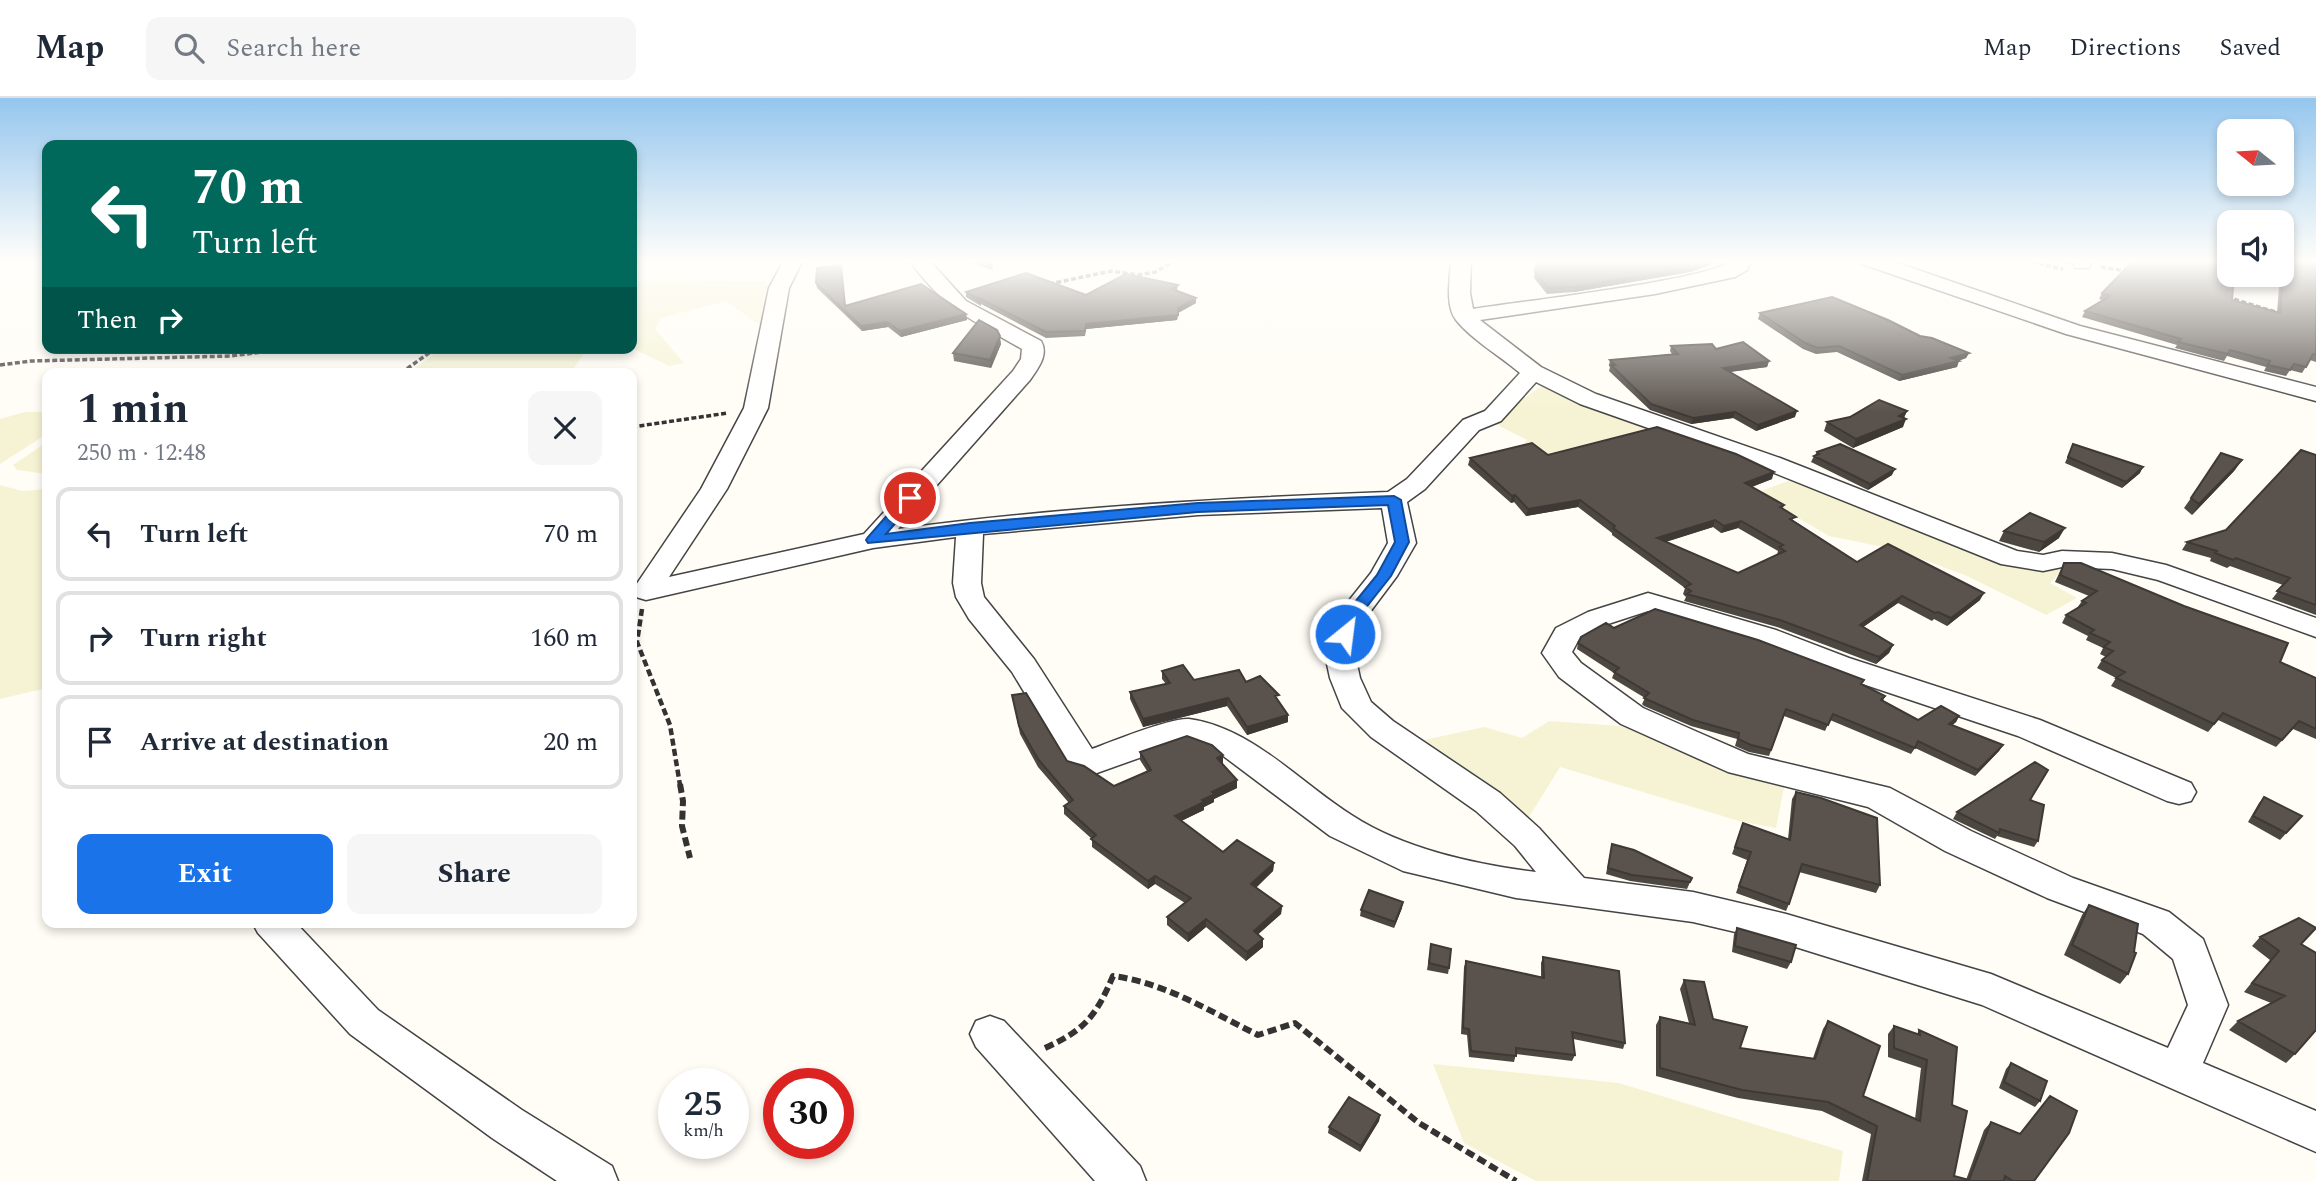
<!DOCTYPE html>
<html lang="en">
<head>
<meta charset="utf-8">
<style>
	:root { --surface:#fff; --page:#f6f6f7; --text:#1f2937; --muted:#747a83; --line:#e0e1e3; --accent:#1a73e8 }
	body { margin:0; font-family:Spectral,serif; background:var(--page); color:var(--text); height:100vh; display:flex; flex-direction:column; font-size:26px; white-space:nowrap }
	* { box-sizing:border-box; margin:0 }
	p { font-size:23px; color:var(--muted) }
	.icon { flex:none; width:38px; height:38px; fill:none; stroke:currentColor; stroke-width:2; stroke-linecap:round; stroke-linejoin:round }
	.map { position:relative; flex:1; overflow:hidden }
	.sheet { position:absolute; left:42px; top:270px; width:595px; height:560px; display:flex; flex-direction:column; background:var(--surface); border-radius:14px; box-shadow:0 4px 10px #0003 }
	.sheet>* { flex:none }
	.guide { position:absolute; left:42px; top:42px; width:595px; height:214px; border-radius:14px; box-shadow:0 4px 10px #0003; background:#00695c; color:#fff; overflow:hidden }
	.needle { width:46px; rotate:288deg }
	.fabs { position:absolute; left:2217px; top:21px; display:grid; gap:14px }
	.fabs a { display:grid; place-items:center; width:77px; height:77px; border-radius:14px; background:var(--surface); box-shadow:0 4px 10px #0003; font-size:35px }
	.speed { position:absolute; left:658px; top:970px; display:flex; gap:14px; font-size:35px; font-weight:700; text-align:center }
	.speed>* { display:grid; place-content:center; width:91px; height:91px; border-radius:50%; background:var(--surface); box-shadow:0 4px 10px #0003; line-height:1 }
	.speed small { font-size:18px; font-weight:400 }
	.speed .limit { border:10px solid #d22; background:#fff; color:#111 }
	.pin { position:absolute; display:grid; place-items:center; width:60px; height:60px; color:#fff; margin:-30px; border:4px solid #fff; border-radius:50%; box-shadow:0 2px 7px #0007 }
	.me { position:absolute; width:77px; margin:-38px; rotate:29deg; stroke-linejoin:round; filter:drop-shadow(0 0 5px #0008) }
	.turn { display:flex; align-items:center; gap:24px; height:147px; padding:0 35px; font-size:32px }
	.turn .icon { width:91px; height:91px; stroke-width:2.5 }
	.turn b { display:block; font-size:49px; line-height:60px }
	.then { display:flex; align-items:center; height:66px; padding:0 35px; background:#0003; gap:14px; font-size:26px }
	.round { display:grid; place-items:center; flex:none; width:74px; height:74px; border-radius:14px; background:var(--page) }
	.summary { display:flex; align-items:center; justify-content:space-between; height:119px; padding:0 35px }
	h1 { font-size:42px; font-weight:700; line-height:52px }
	.action { display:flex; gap:14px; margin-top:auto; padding:14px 35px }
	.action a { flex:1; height:80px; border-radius:14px; background:var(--accent); color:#fff; font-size:28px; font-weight:700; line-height:80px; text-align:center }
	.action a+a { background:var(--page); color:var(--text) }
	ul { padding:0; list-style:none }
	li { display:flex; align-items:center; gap:21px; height:94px; margin:0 14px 10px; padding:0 21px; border:4px solid var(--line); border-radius:14px }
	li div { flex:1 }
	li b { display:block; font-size:26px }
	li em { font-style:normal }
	header { display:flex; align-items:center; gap:42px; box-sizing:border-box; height:98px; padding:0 35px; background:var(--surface); border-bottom:2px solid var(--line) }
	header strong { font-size:33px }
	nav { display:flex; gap:38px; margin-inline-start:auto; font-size:24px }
	.search { width:490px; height:63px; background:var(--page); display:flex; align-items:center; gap:18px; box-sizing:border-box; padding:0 24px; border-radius:14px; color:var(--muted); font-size:26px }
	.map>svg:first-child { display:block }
</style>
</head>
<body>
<header>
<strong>Map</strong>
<div class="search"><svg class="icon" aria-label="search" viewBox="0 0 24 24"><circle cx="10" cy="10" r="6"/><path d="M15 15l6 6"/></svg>Search here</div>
<nav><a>Map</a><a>Directions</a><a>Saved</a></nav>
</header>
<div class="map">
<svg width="2316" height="1083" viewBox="0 0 2316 1083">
	<rect width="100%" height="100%" fill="#fffdf5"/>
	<!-- farmland -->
	<path fill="#f6f3d4" d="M665,182L776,184L764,230L726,203L661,220L655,231L684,265L669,268L632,250V183Z
		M443,250H625L584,256L570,275H408Z
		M1543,287L1662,332L1533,362L1520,351L1527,342L1492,324Z
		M25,314H46L47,336L0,366V321Z
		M47,344V376L17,372L13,367Z
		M1793,381L2056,469H2065L2050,485L2077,500L2046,517L1967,478L1898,452L1829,438L1756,395Z
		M0,387L22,393L47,391V590L0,601Z
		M1549,623L1621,628L1784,689L1776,730L1739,723L1560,669L1526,724L1424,642L1484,629L1522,640Z
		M1433,966L1619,985L1843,1053L1839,1083H1536L1464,1045Z"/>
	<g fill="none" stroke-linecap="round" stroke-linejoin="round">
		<defs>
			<path id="minor" d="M784,162H803L789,190L768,310L727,391L669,479L864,436L1013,273L1021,261L1022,251C972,222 944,211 909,162H929L966,203L1041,243C1049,257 1038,270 1030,282L898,431C1060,409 1224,400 1388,394L1407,381L1463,322L1485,313L1520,275C1500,258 1472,242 1456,222C1445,208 1450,180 1451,162H1471L1470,195L1473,211C1509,205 1719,181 1731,162H1751L1747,172L1735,179L1655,196L1480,222L1541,269L1596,296L1780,360L2017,453L2043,457L2062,453L2112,455L2166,467L2316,520V539L2158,482L2112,471L2062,469L2043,473L2001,466L1762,370L1580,306L1536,284L1501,323L1479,332L1425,391L1407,404L1416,445L1397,478L1364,522L1354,552L1360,580L1371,604L1393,623L1500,695L1539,730L1584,780L1693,794L1786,816L1991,876L2168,950L2188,907L2173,861L2143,836L2047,800L1945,753L1868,709L1728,674L1621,626L1559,579L1542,555L1556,530L1588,514L1648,495L1776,532L1849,560L2040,622L2191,685L2196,694L2191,703L2179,706L2167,703L2018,638L1827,574L1756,546L1648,513L1608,526L1578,543L1572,554L1581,565L1643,610L1702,636L1748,656L1890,690L1971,733L2073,780L2169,814L2203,841L2228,907L2203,965L2316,1013V1054L1982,907L1786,846L1693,824L1516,800L1403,773L1330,738L1218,654L1187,643L1094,676L1070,670L1012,574L969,521L956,499L953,485L956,439L873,450L646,502L636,499L632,493L701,391L744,310L769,190ZM1382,410L1388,445L1371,475L1335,520L1324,552L1330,580L1342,610L1371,639L1476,713L1515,748L1536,774C1477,767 1404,751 1353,718C1300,685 1253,630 1189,621C1172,619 1110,644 1092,651L1034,561L984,499L981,485L983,436L1198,417Z
				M1860,162H1889L2080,228L2316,289V303L2066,236L1862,166Z
				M2073,162H2092L2089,170H2075Z
				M252,824H295L378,912L522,1012L612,1068L618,1083H557L492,1040L350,936L258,835Z
				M990,918L1004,923L1140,1068L1146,1083H1095L976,949L970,936L976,923Z"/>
		</defs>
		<!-- minor casing -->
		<use href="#minor" stroke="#444" stroke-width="3"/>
		<!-- path-far2 -->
		<path stroke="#333" stroke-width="3.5" stroke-dasharray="5 2.5" stroke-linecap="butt" d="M2024,162L2063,171
			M2101,169L2127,173
			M1049,186L1111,173L1138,177L1155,174L1176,162
			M2227,199L2282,216
			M0,267L31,263L230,258L295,250
			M401,275L436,250
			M632,329L728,315"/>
		<!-- path-far1 -->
		<path stroke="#333" stroke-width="4.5" stroke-dasharray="7 3.5" stroke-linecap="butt" d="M642,511L637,544L670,627L680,687"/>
		<!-- path -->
		<path stroke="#333" stroke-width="6" stroke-dasharray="9 4.5" stroke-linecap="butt" d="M680,686L683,703L682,728L690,760
			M1045,950C1085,932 1096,918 1113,878C1166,885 1211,914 1258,937L1295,925L1419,1025L1516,1083"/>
		<!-- minor -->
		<use href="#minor" fill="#fff" fill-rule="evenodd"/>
	</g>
	<!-- wall -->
	<path fill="#4d4742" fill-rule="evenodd" d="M963,162H990L993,172Z
		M1537,162H1724L1690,174L1574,194L1547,196L1534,180Z
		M2058,162H2073L2071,167Z
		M2282,162L2316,166V264L2310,262L2302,275L2290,272L2286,278L2264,273L2266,269L2227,258L2224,263L2175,250L2177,247L2082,219L2085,213L2102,202L2099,201L2102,195L2232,202L2277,214L2280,177H2282Z
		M816,185L846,208L966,216L967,222L901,239L888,229L862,233L817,190Z
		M1178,187L1177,193L1196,205L1178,215L1177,222L1086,231L1085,238L1046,240L981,206V208L966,199V194L1086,197Z
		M1760,215L1920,238L1969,255L1966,260L1958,263L1957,269L1899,283L1837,254L1816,256L1803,251L1758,221Z
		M1001,246L991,270L954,263L953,255Z
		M1671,248L1716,251L1769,263L1767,269L1730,274L1795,319L1756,333L1733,320L1691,326L1650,312L1609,273L1610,269L1609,268L1610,262L1672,256L1670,253Z
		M1907,313L1904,320L1903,329L1853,350L1824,333L1827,324Z
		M2073,346L2140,375L2122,390L2065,365Z
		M1817,354L1892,377L1868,392L1811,364L1814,358L1815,357Z
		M1548,357L1772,381L1752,389L1784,407L1783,410L1794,423L1857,464L1980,502L1947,528L1934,521L1932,523L1898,505L1863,529L1893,547L1889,555L1876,566L1777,529L1684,503L1686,499L1683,496L1685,490L1612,437V435L1578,409L1526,418L1514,404L1511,405L1468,367L1470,360ZM1713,429L1721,435L1738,430L1778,453L1777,457L1738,475L1666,444Z
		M2316,357V517L2272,501L2283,487L2230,468L2227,470L2210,463L2211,460L2182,452L2187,444L2226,432Z
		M2235,372L2192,417L2184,410L2191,400Z
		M2004,433L2059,440L2039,454L1999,443Z
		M2064,465L2316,580V641L2293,631L2276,649L2218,622L2208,634L2111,588L2116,580L2097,570L2102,562L2106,559L2100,556L2103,550L2086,542L2088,538L2062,525L2066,517L2077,510L2082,503L2089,498L2055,484Z
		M1614,530L1862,586L1885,598L1883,603L1918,622L1959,618L1956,624L1952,627L2003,647L1999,653L1975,678L1915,650L1911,656L1830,622L1825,633L1784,618L1769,658L1749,654L1735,648L1737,641L1691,628L1644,608L1642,606L1645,600L1612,580L1614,575L1577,551L1578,545Z
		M1162,573L1194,582L1246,584L1278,603L1288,624L1247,637L1227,608L1143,629L1130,601V594L1166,586L1162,581Z
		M1012,597L1067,663L1114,688L1147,673L1140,662V654L1223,657L1222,666L1237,690L1214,701V704L1204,709V712L1181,723L1223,754L1274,765L1273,773L1256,790L1282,808L1281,816L1258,836L1263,849L1246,863L1206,829L1188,844L1167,827V819L1185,805L1155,786L1148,791L1092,749V741L1064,716V708L1069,705L1038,669L1020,636Z
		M1796,694L1880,787L1876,795L1799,774L1789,806L1786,813L1736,795L1747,762L1732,756L1743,725L1788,741L1792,701Z
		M2264,699L2302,718L2280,742L2248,724L2259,705Z
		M2030,702L2038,743L2034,749L1997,738L1995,741L1953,721L1957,714Z
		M1612,746L1692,780L1687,791L1630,783L1606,776Z
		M2089,807L2128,876L2120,886L2064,857L2082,817Z
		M1402,810L1394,830L1360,818L1361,812Z
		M1737,830L1791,864L1787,871L1732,854L1734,836Z
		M2260,839L2301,846L2295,956L2286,965L2229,932L2238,923L2271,905L2244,894L2270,862L2252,848Z
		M1431,846L1449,870L1448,876L1427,872Z
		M1543,859L1625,945L1623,951L1573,941L1575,957L1572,963L1516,956L1514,964L1469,959L1467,937L1461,936L1464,869L1466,863L1541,879V865Z
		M1684,882L1713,921L1740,950L1813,960L1823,931L1828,923L1863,998L1915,1021L1921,970L1888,959V936L1894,928L1917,936L1919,932L1952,1007L1954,1078L1966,1082L1984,1032L1991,1024L2034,1083H1862L1871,1036L1822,1013L1738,1000L1656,978V927L1660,919L1689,925L1680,891Z
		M2011,965L2040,1003L2035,1009L1999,990L2006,971Z
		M1380,1017L1379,1023L1360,1054L1328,1035L1329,1029Z"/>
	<!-- shaded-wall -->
	<path fill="#3f3936" d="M1710,162H1724L1690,174L1574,194L1575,189Z
		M1196,200V205L1178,215V210Z
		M966,216L967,222L901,239L900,233Z
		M1178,217L1177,222L1086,231L1085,238L1086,226Z
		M887,224L888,229L862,233L861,228Z
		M1000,238L1001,246L991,270L990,262Z
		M1969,255L1966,260L1952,265L1959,263L1957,269L1899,283L1902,277Z
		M1769,263L1767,269L1721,275L1723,270Z
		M1797,313L1795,319L1756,333L1758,327Z
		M1907,313L1903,321H1906L1903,329L1853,350L1856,341Z
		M1735,314L1733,320L1691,326L1693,320Z
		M2242,362L2235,372L2192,417L2199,406Z
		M2143,369L2140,375L2122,390L2126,384Z
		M1895,371L1892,377L1868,392L1870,386Z
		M1774,374L1772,381L1743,392L1745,385Z
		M1515,397L1514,404L1511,405L1512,398Z
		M1580,402L1578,409L1526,418L1528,411Z
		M1715,422L1713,429L1655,447L1657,440Z
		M1741,423L1738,430L1721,435L1724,428Z
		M2065,430L2059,440L2039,454L2044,444Z
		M1984,495L1980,502L1947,528L1951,520Z
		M1902,498L1898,505L1856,534L1860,527Z
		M1893,547L1889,555L1876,566L1879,559Z
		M1228,600L1227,608L1143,629V621Z
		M1288,617V624L1247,637V629Z
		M1959,618L1956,624L1946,633L1949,626Z
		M2003,647L1999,653L1975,678L1978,672Z
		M1223,657V665L1217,668V660Z
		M1237,682V690L1214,701V704L1204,709V712L1175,726V718L1202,702L1212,694Z
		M1274,765L1273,773L1251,794V786Z
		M1155,778V786L1148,791V783Z
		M1403,804L1402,810L1394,830L1395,824Z
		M1282,808L1281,816L1253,841L1254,833Z
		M1206,821V829L1188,844V836Z
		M1263,841V849L1246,863L1247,854Z
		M1380,1017L1379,1023L1360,1054L1361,1048Z"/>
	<!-- building -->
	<path fill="#5a524d" stroke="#3f3936" stroke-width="2" fill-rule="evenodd" d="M977,162H990L992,167Z
		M1537,162H1710L1692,169L1575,189L1548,190L1535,174Z
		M2134,162H2230V177H2234L2232,202L2280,215L2284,169L2282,166V162H2313L2316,166V257L2313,256L2306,269L2294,266L2290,272L2268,267L2270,263L2230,252L2228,256L2178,244L2181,241L2085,213L2110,198L2102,195Z
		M841,167L845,208L921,186L966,216L900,233L887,224L861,228L816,185L817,170Z
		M1026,175L1086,197L1126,176L1178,187L1172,191L1196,200L1178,210V217L1086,226L1085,233L1046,234L979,200L981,203L966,194Z
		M1832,199L1888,222L1920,238L1932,240L1969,255L1951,260L1959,263L1902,277L1839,248L1818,250L1805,245L1760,215Z
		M979,222L997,232L1000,238L990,262L953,255Z
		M1743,244L1769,263L1723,270L1797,313L1758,327L1735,314L1693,320L1651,306L1611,267H1615L1610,262L1678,256L1671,248L1712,246L1716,251Z
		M1879,302L1907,313L1899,318L1906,321L1856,341L1827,324L1850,319Z
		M1657,329L1736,356L1774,374L1745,385L1784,407L1780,409L1796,419L1790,421L1857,464L1888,446L1984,495L1951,520L1938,514L1935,515L1902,498L1860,527L1893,547L1879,559L1780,522L1687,496L1691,493L1685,489L1691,486L1613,430L1615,428L1580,402L1528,411L1515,397L1512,398L1470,360L1532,345L1548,357ZM1715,422L1724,428L1741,423L1783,447L1779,449L1785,453L1738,475L1657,440Z
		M1840,346L1895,371L1870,386L1814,358L1819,356L1817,354Z
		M2073,346L2143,369L2126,384L2068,359Z
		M2301,352L2316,357V507L2277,493L2290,480L2236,460L2233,462L2215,455L2217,453L2187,444L2226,432Z
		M2221,355L2242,362L2199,406L2191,400Z
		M2030,415L2065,430L2044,444L2004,433Z
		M2064,465H2081L2184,508L2288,545L2280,564L2316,580V631L2299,623L2282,642L2223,615L2214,626L2116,580L2125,574L2102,562L2113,553L2104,549L2110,544L2090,535L2094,532L2066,517L2086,505L2082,503L2097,493L2060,477Z
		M1655,511L1758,542L1864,582L1861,586L1885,598L1881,602L1918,622L1941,608L1959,618L1949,626L2003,647L1978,672L1918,643L1915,650L1833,616L1828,627L1786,611L1771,652L1751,647L1738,641L1739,635L1693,622L1646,601L1644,600L1649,595L1614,574L1619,570L1578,545L1581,539L1606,525L1614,530Z
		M1183,567L1194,582L1239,572L1246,584L1260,578L1279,597L1275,598L1288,617L1247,629L1228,600L1143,621L1130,594L1170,585L1162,573Z
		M1026,595L1067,663L1084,668L1114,688L1151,672L1140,654L1187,638L1212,647L1223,657L1217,660L1237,682L1212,694L1215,696L1202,702L1204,704L1175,718L1223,754L1237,742L1274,765L1251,786L1282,808L1254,833L1263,841L1247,854L1206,821L1188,836L1167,819L1191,800L1155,778L1148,783L1091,741L1096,737L1064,708L1073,702L1038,661L1019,628L1012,597Z
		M2035,664L2048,672L2030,702L2044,707L2038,743L2000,731L1999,735L1957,714Z
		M1796,694L1821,700L1877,720L1880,787L1802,766L1789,806L1739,788L1751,754L1735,749L1743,725L1790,742Z
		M2264,699L2302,718L2286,735L2253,718Z
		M1612,746L1634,752L1692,780L1690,784L1632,777L1608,770Z
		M1369,792L1403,804L1395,824L1361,812Z
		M2089,807L2138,826L2134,854L2136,855L2128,876L2072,847Z
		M2299,820L2316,830L2301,846L2316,855V932L2295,956L2238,923L2285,898L2252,885L2279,853L2260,839Z
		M1737,830L1796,847L1791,864L1735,848Z
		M1431,846L1451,851L1449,870L1429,865Z
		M1543,859L1619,873L1625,945L1572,934L1575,957L1516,950V958L1471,953L1469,931L1463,930L1466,863L1544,880Z
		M1684,882L1704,884L1713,921L1747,929L1740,950L1815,961L1828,923L1880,948L1863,998L1920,1023L1927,962L1894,950V928L1920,937L1919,932L1957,949L1952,1007L1967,1013L1954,1078L1969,1082L1991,1024L2020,1036L2050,998L2077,1013L2069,1035L2034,1083H2013L2005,1078L2004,1083H1867L1877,1028L1828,1004L1742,992L1660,970V919L1695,927Z
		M2011,965L2047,983L2040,1003L2004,984Z
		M1349,999L1380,1017L1361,1048L1329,1029Z"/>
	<!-- sky -->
	<linearGradient id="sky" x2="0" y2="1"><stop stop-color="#95c6ee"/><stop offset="0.52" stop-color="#fffefa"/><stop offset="1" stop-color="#fffefa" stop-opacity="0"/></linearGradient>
	<rect width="2316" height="314" fill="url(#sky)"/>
	<!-- route -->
	<path fill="#1a73e8" stroke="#114b97" stroke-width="2" d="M910,396L917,400L886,436L970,425L1198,405L1394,398L1401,402L1409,444L1391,478L1357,521L1350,540L1345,541L1337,536L1342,520L1377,477L1395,444L1388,407L1198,414L868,445L866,442L868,439L905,397Z"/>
</svg>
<div class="fabs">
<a><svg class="needle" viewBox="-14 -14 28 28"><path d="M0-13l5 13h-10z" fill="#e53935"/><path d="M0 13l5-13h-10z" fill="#747a83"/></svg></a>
<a><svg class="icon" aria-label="sound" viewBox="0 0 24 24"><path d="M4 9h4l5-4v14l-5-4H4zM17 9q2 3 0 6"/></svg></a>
</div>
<div class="speed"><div>25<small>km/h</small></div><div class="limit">30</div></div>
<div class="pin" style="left:910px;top:400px;background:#d93025"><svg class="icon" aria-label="arrive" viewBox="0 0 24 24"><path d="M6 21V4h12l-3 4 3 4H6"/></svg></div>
<svg class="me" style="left:1345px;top:536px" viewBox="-20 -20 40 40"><circle r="17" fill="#1a73e8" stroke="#fff" stroke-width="3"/><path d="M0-11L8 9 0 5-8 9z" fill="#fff"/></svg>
<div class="guide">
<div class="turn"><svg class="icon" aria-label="left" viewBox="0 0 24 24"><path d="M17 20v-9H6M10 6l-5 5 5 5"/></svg><div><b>70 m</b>Turn left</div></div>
<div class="then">Then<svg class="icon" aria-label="right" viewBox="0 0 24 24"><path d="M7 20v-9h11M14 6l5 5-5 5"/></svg></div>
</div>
<section class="sheet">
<div class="summary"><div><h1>1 min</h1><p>250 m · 12:48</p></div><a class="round"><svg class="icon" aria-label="close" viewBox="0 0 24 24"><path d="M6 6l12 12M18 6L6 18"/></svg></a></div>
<ul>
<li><svg class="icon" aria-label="left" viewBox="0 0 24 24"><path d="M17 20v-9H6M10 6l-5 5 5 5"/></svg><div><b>Turn left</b></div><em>70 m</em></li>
<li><svg class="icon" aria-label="right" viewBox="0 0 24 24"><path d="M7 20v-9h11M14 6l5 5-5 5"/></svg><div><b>Turn right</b></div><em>160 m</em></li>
<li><svg class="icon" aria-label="arrive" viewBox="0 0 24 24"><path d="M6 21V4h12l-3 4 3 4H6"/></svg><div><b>Arrive at destination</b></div><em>20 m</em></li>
</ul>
<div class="action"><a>Exit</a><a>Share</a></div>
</section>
</div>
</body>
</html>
